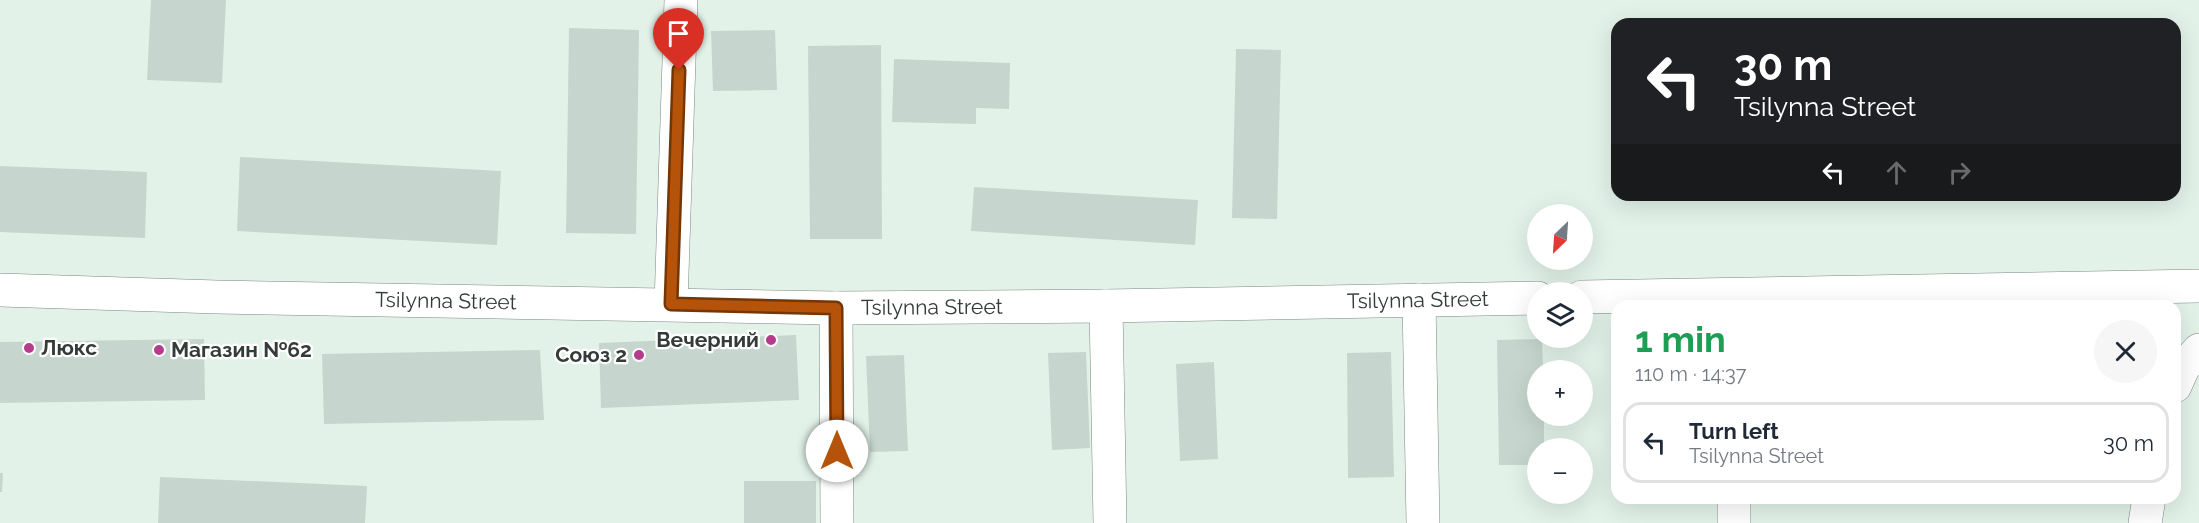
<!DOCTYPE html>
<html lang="en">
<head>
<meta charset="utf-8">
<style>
	:root { --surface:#fff; --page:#f6f6f7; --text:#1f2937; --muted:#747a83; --line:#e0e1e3 }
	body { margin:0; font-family:Raleway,sans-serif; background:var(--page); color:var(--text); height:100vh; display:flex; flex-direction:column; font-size:22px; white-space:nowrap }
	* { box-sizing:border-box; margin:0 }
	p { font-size:20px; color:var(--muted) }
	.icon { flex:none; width:33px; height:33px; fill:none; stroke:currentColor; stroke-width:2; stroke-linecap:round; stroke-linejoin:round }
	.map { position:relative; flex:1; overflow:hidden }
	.side { position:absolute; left:1611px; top:300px; width:570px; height:204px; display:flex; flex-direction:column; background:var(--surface); border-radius:18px; box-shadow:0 6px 24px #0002 }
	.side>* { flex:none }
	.top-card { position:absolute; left:1611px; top:18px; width:570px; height:183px; border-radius:18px; box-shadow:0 6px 24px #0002; background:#202124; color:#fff; overflow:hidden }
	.needle { width:39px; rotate:205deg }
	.tools { position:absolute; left:1527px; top:204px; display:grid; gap:12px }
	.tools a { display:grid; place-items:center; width:66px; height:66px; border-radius:50%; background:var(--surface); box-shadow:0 6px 24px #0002; font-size:30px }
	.pin { position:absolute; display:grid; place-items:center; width:51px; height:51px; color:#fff; margin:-62px -26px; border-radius:50% 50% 50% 0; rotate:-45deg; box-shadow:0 0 6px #0007 }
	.pin .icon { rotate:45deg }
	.me { position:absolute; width:66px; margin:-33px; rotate:0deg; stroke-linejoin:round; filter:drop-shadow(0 0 4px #0008) }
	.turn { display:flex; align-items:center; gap:21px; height:126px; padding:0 24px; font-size:27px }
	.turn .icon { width:78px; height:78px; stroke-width:2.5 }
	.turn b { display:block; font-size:42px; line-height:51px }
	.lanes { display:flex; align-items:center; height:57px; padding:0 24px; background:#0003; justify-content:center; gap:30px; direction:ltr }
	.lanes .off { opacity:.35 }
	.round { display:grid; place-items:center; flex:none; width:63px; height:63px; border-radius:32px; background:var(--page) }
	.head { display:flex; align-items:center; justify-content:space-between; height:102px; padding:0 24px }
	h1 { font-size:36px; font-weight:700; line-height:45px; color:#1e9e55 }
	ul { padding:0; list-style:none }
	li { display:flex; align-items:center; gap:18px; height:81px; margin:0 12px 9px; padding:0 12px; border:3px solid var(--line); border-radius:18px }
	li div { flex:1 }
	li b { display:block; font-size:22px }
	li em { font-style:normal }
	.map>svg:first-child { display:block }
</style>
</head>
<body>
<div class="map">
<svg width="2199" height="523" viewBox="0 0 2199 523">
	<rect width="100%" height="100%" fill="#e2f2e9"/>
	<!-- building -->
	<path fill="#c6d6ce" d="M151,0H226L222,83L147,80Z
		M569,28L639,30L636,234L566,233Z
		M775,30L777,90L713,91L711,31Z
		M881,45L882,239H810L808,46Z
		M1236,49L1281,50L1277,219L1232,218Z
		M894,59L1010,63L1009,109L976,108V124L892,122Z
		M240,157L501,171L497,245L237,231Z
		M0,166L147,172L145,238L0,232Z
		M974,187L1198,200L1195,245L971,231Z
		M796,335L799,400L601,408L599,343Z
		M204,339L205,400L0,403V342Z
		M1542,339L1543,370H1538V416H1544V448H1538V465H1499L1497,340Z
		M540,350L544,420L324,424L322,354Z
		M1086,352L1090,448L1052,450L1048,353Z
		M1391,352L1394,477L1348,478L1347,353Z
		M904,355L908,451L870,452L866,356Z
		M1214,362L1218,459L1180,461L1176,364Z
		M0,473H3L2,492H0Z
		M160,477L367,486L365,523H158Z
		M744,481H816V523H744Z"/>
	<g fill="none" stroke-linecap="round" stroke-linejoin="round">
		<defs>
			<g id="minor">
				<path id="s1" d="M0,290L217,297L836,308L1106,306L1538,298"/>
				<path d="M1582,297L2199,286"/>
				<path d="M1419,300L1423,523"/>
				<path d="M671,304L681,0"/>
				<path d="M1106,306L1110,523"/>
				<path d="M836,308L837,523"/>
				<path d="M2175,386L2183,368L2199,350"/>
				<path d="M1734,498V523"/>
				<path d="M2145,523L2149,498"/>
			</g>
		</defs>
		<!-- minor casing -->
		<use href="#minor" stroke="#7b8a82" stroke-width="34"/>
		<!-- minor -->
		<use href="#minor" stroke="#fff" stroke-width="33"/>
	</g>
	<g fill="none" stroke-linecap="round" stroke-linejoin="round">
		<defs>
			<path id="route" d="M679,70L671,304L836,308L837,451"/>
		</defs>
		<!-- route casing -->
		<use href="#route" stroke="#753606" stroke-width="15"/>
		<!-- route -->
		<use href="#route" stroke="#b45309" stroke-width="10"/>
	</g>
	<!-- markers -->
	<g fill="#b63b8c" stroke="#fff" stroke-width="2">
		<circle cx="771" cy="340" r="6"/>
		<circle cx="29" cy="348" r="6"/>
		<circle cx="159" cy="350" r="6"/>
		<circle cx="639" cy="355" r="6"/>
	</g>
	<g text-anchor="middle" stroke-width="4.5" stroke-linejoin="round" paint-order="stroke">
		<!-- street labels -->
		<g font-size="21" fill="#353b38" stroke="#fff">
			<text dy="7" stroke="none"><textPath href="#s1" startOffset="446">Tsilynna Street</textPath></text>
			<text dy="7" stroke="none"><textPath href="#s1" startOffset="1418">Tsilynna Street</textPath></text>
			<text dy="7" stroke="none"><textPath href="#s1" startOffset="932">Tsilynna Street</textPath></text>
		</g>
		<!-- poi labels -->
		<g font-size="21" font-weight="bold" fill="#353b38" stroke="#fff" text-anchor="end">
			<text x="759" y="347">Вечерний</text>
			<text x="41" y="355" text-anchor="start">Люкс</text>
			<text x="171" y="357" text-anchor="start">Магазин №62</text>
			<text x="627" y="362">Союз 2</text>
		</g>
	</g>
</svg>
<div class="tools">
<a><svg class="needle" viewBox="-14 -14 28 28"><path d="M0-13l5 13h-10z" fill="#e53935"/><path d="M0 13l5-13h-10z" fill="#747a83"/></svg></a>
<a><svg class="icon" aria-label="layers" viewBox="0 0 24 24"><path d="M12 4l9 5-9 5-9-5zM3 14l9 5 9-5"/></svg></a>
<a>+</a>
<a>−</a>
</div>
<div class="pin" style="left:679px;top:70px;background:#d93025"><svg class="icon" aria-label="arrive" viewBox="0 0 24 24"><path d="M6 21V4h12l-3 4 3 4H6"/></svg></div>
<svg class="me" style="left:837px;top:451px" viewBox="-20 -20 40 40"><circle r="19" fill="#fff"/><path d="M0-13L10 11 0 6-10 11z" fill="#b45309"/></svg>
<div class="top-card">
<div class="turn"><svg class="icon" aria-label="left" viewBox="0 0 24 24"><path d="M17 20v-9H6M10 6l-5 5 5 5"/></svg><div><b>30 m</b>Tsilynna Street</div></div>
<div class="lanes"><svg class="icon" aria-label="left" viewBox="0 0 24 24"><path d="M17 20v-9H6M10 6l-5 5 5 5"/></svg><svg class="icon off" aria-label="ahead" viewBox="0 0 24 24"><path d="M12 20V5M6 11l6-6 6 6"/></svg><svg class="icon off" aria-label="right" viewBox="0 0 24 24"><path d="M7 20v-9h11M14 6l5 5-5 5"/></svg></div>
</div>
<section class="side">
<div class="head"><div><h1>1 min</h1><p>110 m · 14:37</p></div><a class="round"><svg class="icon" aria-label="close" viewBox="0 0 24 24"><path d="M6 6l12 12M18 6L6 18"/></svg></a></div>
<ul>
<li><svg class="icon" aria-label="left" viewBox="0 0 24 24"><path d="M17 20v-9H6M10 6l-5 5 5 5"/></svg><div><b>Turn left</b><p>Tsilynna Street</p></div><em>30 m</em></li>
</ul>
</section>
</div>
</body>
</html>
